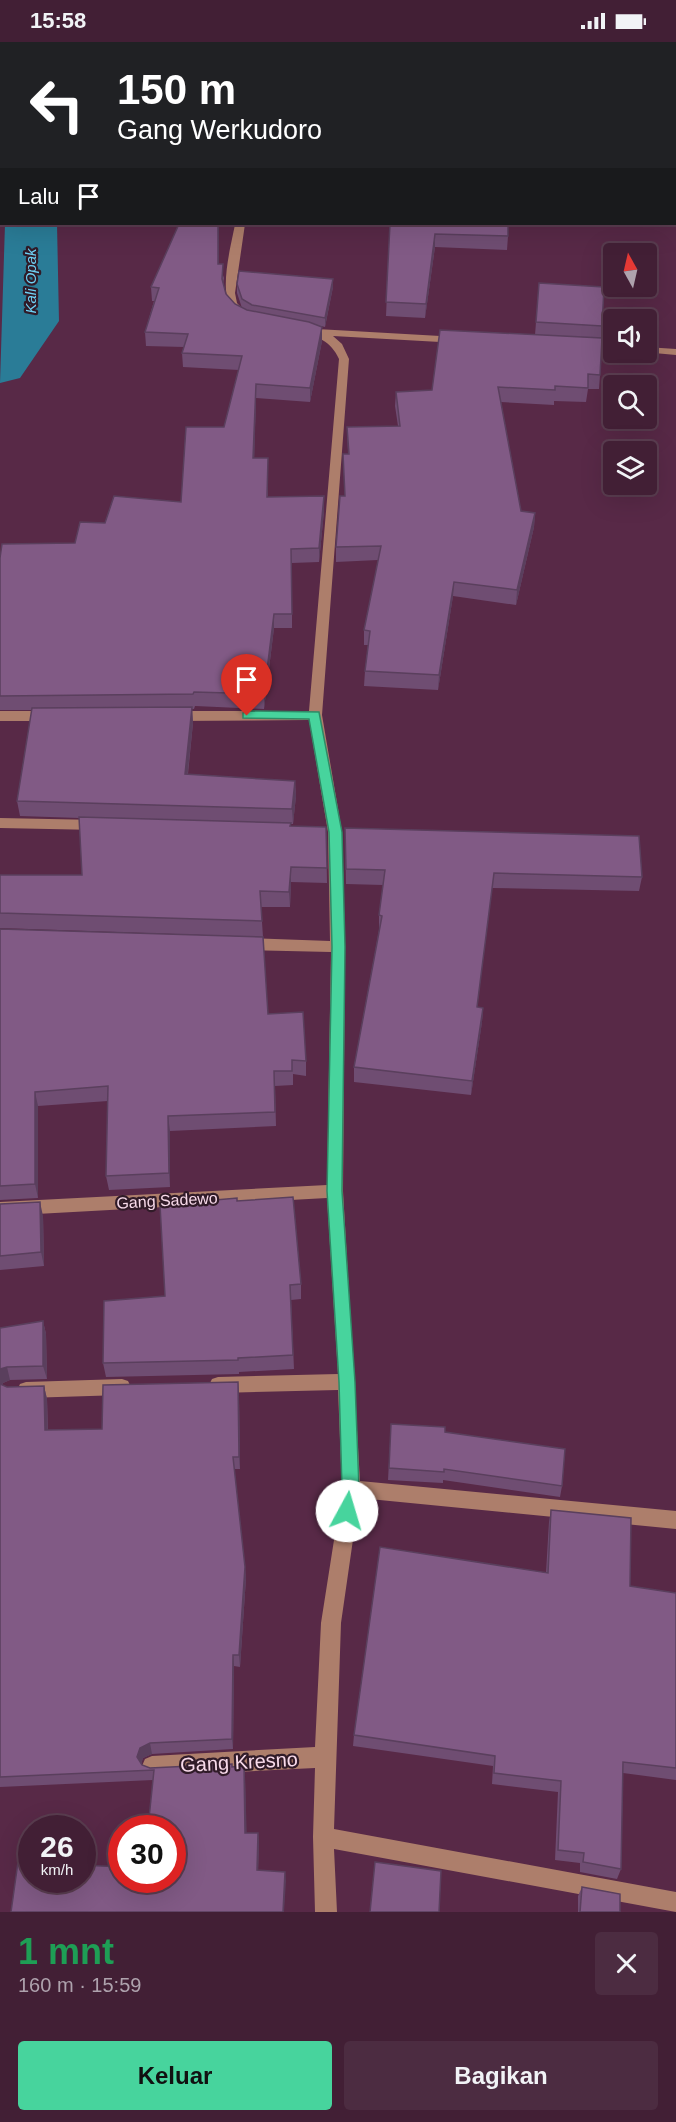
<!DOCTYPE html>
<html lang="id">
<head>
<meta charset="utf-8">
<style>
	:root { --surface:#421f35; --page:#4c2c41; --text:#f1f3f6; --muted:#aea2ad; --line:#5a3d50; --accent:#47d49d }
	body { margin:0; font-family:Helvetica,sans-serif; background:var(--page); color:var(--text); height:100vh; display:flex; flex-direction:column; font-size:22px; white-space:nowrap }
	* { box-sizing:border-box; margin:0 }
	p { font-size:20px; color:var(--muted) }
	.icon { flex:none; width:33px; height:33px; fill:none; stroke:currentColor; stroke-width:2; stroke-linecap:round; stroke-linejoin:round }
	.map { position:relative; height:1870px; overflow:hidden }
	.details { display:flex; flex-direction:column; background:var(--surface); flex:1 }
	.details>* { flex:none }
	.hud { position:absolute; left:0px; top:0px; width:676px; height:183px; box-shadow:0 6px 24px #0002,0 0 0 2px var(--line); background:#202124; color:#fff; overflow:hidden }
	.needle { width:39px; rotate:352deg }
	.fabs { position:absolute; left:603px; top:201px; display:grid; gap:12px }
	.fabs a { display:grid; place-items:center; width:54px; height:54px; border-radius:6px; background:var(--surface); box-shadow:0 6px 24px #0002,0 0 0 2px var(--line); font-size:30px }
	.speed { position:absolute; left:18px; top:1773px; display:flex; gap:12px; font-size:30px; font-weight:700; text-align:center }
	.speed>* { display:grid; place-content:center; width:78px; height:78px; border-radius:50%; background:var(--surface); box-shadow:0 6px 24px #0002,0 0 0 2px var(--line); line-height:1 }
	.speed small { font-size:15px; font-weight:400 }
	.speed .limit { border:9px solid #d22; background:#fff; color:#111 }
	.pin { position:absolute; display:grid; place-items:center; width:51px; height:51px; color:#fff; margin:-62px -26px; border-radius:50% 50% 50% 0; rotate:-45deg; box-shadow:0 0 6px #0007 }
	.pin .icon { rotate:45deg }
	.me { position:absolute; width:66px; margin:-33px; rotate:6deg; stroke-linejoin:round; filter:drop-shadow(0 0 4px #0008) }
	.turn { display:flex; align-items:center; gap:21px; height:126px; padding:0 18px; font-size:27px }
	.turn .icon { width:78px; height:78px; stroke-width:2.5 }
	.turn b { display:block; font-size:42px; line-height:51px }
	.then { display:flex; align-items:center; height:57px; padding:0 18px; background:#0003; gap:12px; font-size:22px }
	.round { display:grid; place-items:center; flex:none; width:63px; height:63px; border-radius:6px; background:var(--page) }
	.head { display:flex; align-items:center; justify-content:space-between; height:102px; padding:0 18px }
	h1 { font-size:36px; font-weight:700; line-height:45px; color:#1e9e55 }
	.button { display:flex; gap:12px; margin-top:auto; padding:12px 18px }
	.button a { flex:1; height:69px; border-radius:6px; background:var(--accent); color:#111; font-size:24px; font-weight:700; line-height:69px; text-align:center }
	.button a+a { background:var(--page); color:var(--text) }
	.status { display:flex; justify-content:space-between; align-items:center; height:42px; padding:0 30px; background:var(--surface); direction:ltr }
	.status svg { height:16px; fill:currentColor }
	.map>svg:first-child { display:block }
</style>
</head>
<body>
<div class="status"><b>15:58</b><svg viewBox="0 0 49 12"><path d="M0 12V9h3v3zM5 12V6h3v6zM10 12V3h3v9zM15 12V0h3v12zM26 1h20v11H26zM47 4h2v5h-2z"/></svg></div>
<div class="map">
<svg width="676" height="1870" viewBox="0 0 676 1870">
	<rect width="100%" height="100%" fill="#582947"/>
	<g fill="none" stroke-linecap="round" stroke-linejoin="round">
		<!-- river -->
		<path fill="#2a7c97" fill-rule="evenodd" d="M0,0H30L31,2H2V14Z
			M5,182H57L59,279L20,336L0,341Z"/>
		<!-- minor -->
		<path fill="#ad7e6b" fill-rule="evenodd" d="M675,27H676V33H675Z
			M235,182H245L235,251L237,261L247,272L242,275C213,265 231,206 235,182Z
			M303,284L317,287L458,295L463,298L458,301L333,294L342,302L349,317L322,673L342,790L345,905L343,1149L360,1439L676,1469V1487L359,1456L341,1581L334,1787L676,1850V1870L334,1807L337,1870H315L313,1795L315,1726L152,1734L145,1731L142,1724L145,1717L152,1714L315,1705L321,1581L342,1447L338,1348L218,1351L212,1349L209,1343L212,1337L218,1335L338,1332L327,1156L0,1174V1160L327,1143L331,910L246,908L241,906L239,902L241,898L246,896L330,899L328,790L309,678L174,679L167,674L174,669H309L339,317C331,299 317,294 299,289L298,287Z
			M581,301L614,303V309L577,306L576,304Z
			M646,305L676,307V313L643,310H646Z
			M0,669H51L58,674L51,679H0Z
			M0,776L98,778L105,783L98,788L0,786Z
			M122,1337L128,1339L131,1345L128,1351L122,1353L26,1356L20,1354L17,1348L20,1342L26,1340Z"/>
	</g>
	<!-- wall -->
	<path fill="#6f4d72" d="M161,0H370V2H161Z
		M390,182L508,194L507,208L435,205L425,276L386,274Z
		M219,222L224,236L223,242L226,252L235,262L242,266L237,251V242L333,245L325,285L321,284L322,299L310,360L256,356L254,416H268V455L324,454V469L319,520L292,521V586H274L264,667L195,664L194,667H192L193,681L188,732L295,739L296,754L293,782H291V784L326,785L327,841L291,840L290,865H261L263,895L0,886V833H82L79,776L20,774L17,759L32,668H0V516L75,501L105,481L181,460L224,385L239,328L183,325L182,311L184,305L146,304L145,290L154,259H152L151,245Z
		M539,241L602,284L601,296L600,333L599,347H588L586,360L554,359V363L501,360L521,469L535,471L534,485L516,563L453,554L438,648L364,644L365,629L368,603H364V588L378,518L336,520V505L345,454L343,412H348L347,385L398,384L395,364L396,350L432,348L535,293Z
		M345,786L642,835L639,849L492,846L477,965L483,966L482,980L471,1053L354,1040V1025L379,888V873L383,843L346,842Z
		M0,887L268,972L306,1019V1034L293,1032V1043L275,1044L276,1084L170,1089V1145L109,1148L106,1134L108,1059L38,1064V1156L0,1158Z
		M0,1162L43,1174L44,1224L0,1228Z
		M301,1242V1257L291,1258L294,1327L239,1330V1332L106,1335L103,1321L165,1254Z
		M43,1279L46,1292L47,1337L10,1338L3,1341L2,1343L7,1345L44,1344L47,1357L48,1388L102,1387L238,1340L239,1353L240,1427H234L246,1536L240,1625L234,1624L233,1707L152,1712L143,1716L141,1722L142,1723L150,1726L244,1724L245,1734L246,1791H258L259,1800L258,1828L286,1839L172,1838L153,1738L0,1745V1286Z
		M391,1382L445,1390L562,1444L560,1455L443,1438V1441L388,1438Z
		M551,1468L630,1544L676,1551V1738L623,1731L621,1827L617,1837L580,1830V1821L555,1818L558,1750L492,1742L493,1724L353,1704L354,1693L546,1531L549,1480Z
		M582,1845L620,1870H578V1854Z"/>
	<!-- shaded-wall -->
	<path fill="#5a3f5d" d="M218,182H219V236L218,222Z
		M435,192V205L425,276L426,262Z
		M333,237V245L325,285V276Z
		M322,285V299L310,360V346Z
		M256,342V356L254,430L253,416Z
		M324,454V469L319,520V506Z
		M535,471L534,485L516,563L517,548Z
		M454,540L453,554L438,648L439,633Z
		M274,572V586L264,667V652Z
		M192,665L193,681L186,747L185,732Z
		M295,739L296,754L293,782L292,767Z
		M291,825V840L290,865L289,850Z
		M483,966L482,980L471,1053L472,1039Z
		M35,1050L38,1064V1156L35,1142Z
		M168,1074L170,1089V1145L169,1131Z
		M40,1160L43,1174L44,1224L41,1210Z
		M43,1279L46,1292L47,1337L43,1324Z
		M7,1325L10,1338L3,1341L0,1349V1327Z
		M238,1340L239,1353L240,1427L239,1415Z
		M44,1344L47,1357L48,1400L45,1388Z
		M245,1525L246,1536L240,1625L239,1613Z
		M233,1613L234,1624L233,1707L232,1697Z
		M150,1701L152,1712L143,1716L140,1725L137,1715L140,1706Z
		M244,1724L245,1734L247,1800L245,1791Z
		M258,1791L259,1800L258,1838L257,1828Z
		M285,1830L286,1839L284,1870H283Z"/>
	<!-- building -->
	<path fill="#815a85" stroke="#5a3f5d" stroke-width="1.5" d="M161,0H231V2H161Z
		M466,0H535V2H466Z
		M179,182H218V222H223L222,237L226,252L235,262L247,268L309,280L322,285L310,346L256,342L253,416H268L267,455L324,454L319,506L291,507L292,572H274L264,652L194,650L193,652L0,654V516L2,502L75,501L80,480L105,481L114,454L181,460L186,385H224L242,314L182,311L188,292L145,290L159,246L151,245Z
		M390,182H508V194L435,192L426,262L386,260Z
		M239,229L333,237L325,276L252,263L242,257L237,242Z
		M539,241L604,245L602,284L536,280Z
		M440,288L602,296L600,333L588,332V346L555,344V348L498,345L521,469L535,471L517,548L454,540L439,633L365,629L370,589L364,588L381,504L336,505L340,454H345L343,412H349L347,385L400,384L396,350L432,348Z
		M192,665L185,732L295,739L292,767L17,759L32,666Z
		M79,775L291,781L290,784L326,785L327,826L291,825L289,850L260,849L262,879L0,871V833H82Z
		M345,786L639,794L642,835L494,831L477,965L483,966L472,1039L354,1025L382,874L379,873L385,828L346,827Z
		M0,887L263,895L268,972L303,970L306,1019L292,1018V1029H274L275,1070L168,1074L169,1131L106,1134L108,1044L35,1050V1142L0,1144Z
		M293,1155L301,1242L290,1243L293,1313L238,1316V1318L103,1321L104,1259L165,1254L160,1163L237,1156V1159Z
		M40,1160L41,1210L0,1214V1162Z
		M43,1279V1324L7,1325L0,1327V1286Z
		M238,1340L239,1415H233L245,1525L239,1613H233L232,1697L150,1701L140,1706L137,1715L142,1723L150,1726L232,1722V1725L244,1724L245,1791H258L257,1828L285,1830L283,1870H11L18,1820H32V1838H82V1823L122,1825V1838H172V1786H148L154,1728L0,1735V1342L7,1345L44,1344L45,1388L102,1387L103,1343Z
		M391,1382L445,1385V1390L565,1407L562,1444L444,1427V1430L389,1426Z
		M551,1468L631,1476L630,1544L676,1551V1726L623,1720L621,1827L583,1820L584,1811L558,1808L561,1739L494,1731L495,1714L354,1693L380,1505L548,1531Z
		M375,1820L441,1829L439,1870H370Z
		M582,1845L620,1852V1870H580Z"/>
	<!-- route -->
	<path fill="#47d49d" stroke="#2e8a66" stroke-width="1.5" d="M247,669L319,670L342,790L345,905L342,1149L355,1340L359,1447L353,1475L347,1477L341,1475L339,1469L342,1447L339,1340L327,1149L332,905L329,790L309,677L243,676V671Z"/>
	<g text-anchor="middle" stroke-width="4.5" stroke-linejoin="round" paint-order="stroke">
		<!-- far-water labels -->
		<g font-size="15" font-style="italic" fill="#6fd2f5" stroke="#301b28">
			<text transform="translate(31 239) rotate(-90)" y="5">Kali Opak</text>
		</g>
		<!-- street labels -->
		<g font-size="16" fill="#f8daea" stroke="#301b28">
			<text transform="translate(167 1158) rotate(-3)" y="6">Gang Sadewo</text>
		</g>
		<!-- near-street labels -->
		<g font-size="20" fill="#f8daea" stroke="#301b28">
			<text transform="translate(239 1720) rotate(-3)" y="7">Gang Kresno</text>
		</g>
	</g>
</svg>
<div class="fabs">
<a><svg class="needle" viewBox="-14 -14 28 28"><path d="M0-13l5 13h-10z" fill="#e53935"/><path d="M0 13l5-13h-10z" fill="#aea2ad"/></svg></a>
<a><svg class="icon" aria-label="sound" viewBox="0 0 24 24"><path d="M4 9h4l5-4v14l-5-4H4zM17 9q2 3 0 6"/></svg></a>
<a><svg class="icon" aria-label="search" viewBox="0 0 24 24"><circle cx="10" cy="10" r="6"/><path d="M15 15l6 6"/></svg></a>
<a><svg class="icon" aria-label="layers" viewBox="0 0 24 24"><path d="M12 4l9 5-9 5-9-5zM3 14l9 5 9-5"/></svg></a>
</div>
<div class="speed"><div>26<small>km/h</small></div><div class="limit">30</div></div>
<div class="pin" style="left:247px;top:674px;background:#d93025"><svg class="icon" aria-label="arrive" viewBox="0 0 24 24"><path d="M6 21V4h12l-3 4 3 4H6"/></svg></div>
<svg class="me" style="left:347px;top:1469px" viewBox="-20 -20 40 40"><circle r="19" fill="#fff"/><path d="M0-13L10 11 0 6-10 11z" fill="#47d49d"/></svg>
<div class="hud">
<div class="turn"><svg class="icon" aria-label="left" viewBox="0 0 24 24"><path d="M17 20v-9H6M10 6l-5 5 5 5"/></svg><div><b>150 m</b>Gang Werkudoro</div></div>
<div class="then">Lalu<svg class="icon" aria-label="arrive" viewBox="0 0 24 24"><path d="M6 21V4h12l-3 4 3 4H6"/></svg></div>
</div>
</div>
<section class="details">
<div class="head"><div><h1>1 mnt</h1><p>160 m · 15:59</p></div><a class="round"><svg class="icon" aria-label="close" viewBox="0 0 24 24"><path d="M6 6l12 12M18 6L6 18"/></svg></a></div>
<div class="button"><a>Keluar</a><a>Bagikan</a></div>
</section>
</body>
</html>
